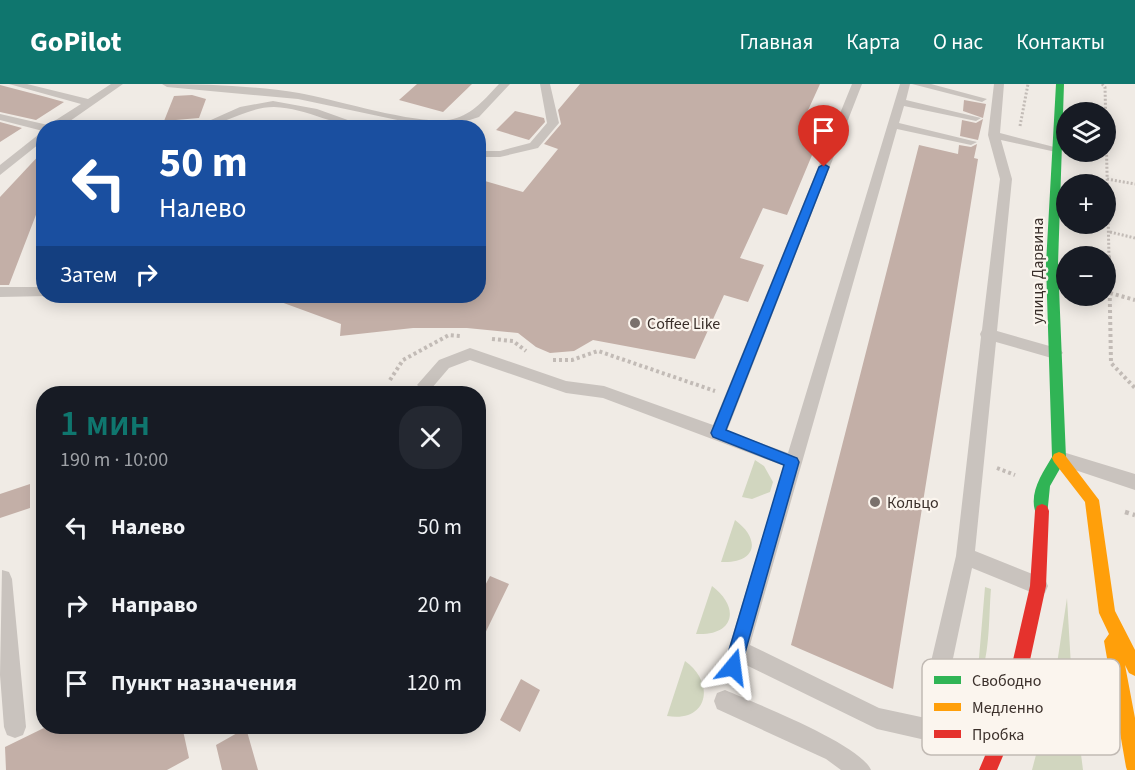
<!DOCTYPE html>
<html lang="ru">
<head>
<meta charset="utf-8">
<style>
	:root { --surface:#171b24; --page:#242831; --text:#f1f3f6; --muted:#9ea1a6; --accent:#0f766e }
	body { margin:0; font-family:"Source Sans 3",sans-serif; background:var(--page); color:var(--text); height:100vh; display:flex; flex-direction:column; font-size:22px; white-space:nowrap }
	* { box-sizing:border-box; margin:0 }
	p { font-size:20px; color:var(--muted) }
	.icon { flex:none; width:33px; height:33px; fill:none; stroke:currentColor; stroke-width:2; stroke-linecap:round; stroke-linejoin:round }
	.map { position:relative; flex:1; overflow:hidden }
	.sheet { position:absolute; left:36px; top:302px; width:450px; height:348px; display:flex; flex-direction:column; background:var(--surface); border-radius:24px; box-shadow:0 3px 15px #0003 }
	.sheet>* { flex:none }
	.hud { position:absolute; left:36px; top:36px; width:450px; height:183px; border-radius:24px; box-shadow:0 3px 15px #0003; background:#1a4fa0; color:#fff; overflow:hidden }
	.fabs { position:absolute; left:1056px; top:18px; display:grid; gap:12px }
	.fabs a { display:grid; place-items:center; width:60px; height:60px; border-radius:50%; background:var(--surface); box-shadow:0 3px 15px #0003; font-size:30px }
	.pin { position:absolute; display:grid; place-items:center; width:51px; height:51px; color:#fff; margin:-62px -26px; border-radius:50% 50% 50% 0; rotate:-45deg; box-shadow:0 0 6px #0007 }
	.pin .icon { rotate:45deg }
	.me { position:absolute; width:66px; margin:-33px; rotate:16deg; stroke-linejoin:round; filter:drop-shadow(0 0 4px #0008) }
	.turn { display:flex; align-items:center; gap:21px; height:126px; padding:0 24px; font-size:27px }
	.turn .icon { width:78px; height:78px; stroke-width:2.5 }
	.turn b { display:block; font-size:42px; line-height:51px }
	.then { display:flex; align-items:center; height:57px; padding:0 24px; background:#0003; gap:12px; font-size:22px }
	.round { display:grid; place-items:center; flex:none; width:63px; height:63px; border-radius:24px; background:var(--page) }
	.overview { display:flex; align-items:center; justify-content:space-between; height:102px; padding:0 24px }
	h1 { font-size:36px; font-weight:600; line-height:45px; color:var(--accent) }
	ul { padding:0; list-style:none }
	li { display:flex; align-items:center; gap:18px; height:78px; padding:0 24px }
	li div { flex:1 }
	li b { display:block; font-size:22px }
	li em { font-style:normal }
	header { display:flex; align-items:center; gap:36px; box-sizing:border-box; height:84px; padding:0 30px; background:var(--accent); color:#fff }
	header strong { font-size:28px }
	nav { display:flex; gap:33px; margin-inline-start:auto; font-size:21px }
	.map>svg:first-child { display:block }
</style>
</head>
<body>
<header>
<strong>GoPilot</strong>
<nav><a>Главная</a><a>Карта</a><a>О нас</a><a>Контакты</a></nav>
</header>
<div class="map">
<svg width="1135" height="686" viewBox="0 0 1135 686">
	<rect width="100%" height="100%" fill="#f0ebe5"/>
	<!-- green -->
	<path fill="#d1d6bf" d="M755,376L764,382L773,398L770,408L752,415L742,413Z
		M735,436C762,456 756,480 721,478Z
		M712,502C741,524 734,552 696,550Z
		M985,503L991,505C988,537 992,601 962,618L979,574Z
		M1067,514L1072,599L1083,686H1032L1053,606Z
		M685,577C716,599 708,639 667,632Z"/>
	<!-- building -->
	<path fill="#c3afa7" d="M417,0H472L443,28L399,16Z
		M580,0H820L799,46L820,52L787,131L763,124L740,174L764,181L748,218L724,211L695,275L593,256L574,267L550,269L536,263L518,249L467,244H413L340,252L341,240L270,214L478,212V95L523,108L558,65L544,60L561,40L558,26Z
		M0,1L46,13L64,18L36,36L0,28Z
		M192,11L206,15L199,34L164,37L174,12Z
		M964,16L986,20L983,34L963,27Z
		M515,27L544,34L545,38L529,56L496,46Z
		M983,35L978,56L960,52L962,36L976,39Z
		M0,38L22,44L0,58Z
		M977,60L974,74L978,75L893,605L791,561L919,61L958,70L959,61L971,63Z
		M44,66V110L9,201H0V113Z
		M30,400V424L0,434V410Z
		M490,492L509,500L478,564V515Z
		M521,595L540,606L520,648L500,636Z
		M48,642H182L189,674L167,686H6L5,663Z
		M246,644L258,686H222L216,661Z"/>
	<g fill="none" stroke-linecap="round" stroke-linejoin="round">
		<!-- path-far2 -->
		<path stroke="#c2bbb6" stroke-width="3" stroke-dasharray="2 2" stroke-linecap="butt" d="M1102,0L1105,3L1109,173
			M1020,42L1028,0
			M1107,95L1135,100
			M1110,148L1135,154"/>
		<!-- path-far1 -->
		<path stroke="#c2bbb6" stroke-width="4" stroke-dasharray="3 3" stroke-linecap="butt" d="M1109,172L1111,279L1135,304
			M1110,209L1135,216
			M492,255L513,257L526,267
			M553,276H572L598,267L715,307
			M390,296L403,276L449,251L461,252
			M997,384L1015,391"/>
		<!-- path -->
		<path stroke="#c2bbb6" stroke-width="4.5" stroke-dasharray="4 4" stroke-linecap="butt" d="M1125,428L1135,431"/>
		<!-- lane -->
		<path fill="#c9c3be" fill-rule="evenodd" d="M9,0H27L88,15L111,0H123L60,44H44V56L0,91V81L43,47L0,36V30L48,41L81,20Z
			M162,0C207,0 254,2 299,9C335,15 421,43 453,35C473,30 485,15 499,0H510L479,33L451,42L421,41L298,15L167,3Z
			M540,0H550L559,39L538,64L500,73H478V67H500L530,59L547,39Z
			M852,0H862L727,347L788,369L900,0H910L906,16L981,34L976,37L904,22L899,39L977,58L971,61L897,45L750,561L879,624L921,633L1007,630L1015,633L1018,641L1015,649L1007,652L921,655L877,645L744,580L740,590L733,593L726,590L723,583L784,382L603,314L566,309L470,276L449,284L431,305L425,307L417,301L439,276L470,264L566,297L604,302L713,341Z
			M912,0H931L987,15L982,18Z
			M994,0H1004L1000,49L1062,65L1056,68L1001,56L1012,95L997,247L1060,265L1063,269L1055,275L996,258L975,467L1045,495L1048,502L1045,509L1038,511L972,484L947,603L943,610L936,614L929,610L925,603L956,472L981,253L980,250L982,246L1000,95L988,51Z
			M273,17L317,25L370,44C337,44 308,24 274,23C245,23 221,44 193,44L240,23Z
			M0,203H43L44,212H48L0,213Z
			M1066,369L1135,390V406L1060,381L1057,376L1060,371Z
			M2,486L9,488L12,495L26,643L23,651L15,654L7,651L4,643L0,591Z
			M725,606C755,619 860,660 871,686H841L826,675L717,625L714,617L717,609Z"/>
		<!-- fast -->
		<path fill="#30b455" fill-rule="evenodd" d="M1056,0H1064L1058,180L1066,374L1050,402L1047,432L1042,434L1037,432C1027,411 1042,390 1052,373L1046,180Z"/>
		<!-- slow -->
		<path fill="#ff9f0a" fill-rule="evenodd" d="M1059,368L1064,370L1099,416L1115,527L1135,566V592L1129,589L1125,581L1135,634V686H1127L1126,683L1104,557L1109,550L1099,529L1085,418L1054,378L1052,374L1054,370Z"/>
		<!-- jam -->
		<path fill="#e5322d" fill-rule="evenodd" d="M1042,420L1047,422L1049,427L1046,502L1016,641L997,686H979L998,641L1030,502L1035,427L1037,422Z"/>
	</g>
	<!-- route -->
	<path fill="#1a73e8" stroke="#114b97" stroke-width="1.5" d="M824,80L829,83L726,346L797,374L799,378L741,583L739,589L733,591L727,589L724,583L784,381L713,353L711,349L819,83Z"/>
	<!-- markers -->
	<g fill="#7a716c" stroke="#fbf5ee" stroke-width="2">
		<circle cx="635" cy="239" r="6"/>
		<circle cx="875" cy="418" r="6"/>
	</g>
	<g text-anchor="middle" stroke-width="4.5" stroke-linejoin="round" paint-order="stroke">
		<!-- street labels -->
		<g font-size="16" fill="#3b302b" stroke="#fbf5ee">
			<text transform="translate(1037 187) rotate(-90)" y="6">улица Дарвина</text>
		</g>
		<!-- poi labels -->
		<g font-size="16" fill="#3b302b" stroke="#fbf5ee" text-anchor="start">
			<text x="647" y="245">Coffee Like</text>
			<text x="887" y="424">Кольцо</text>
		</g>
	</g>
	<!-- legend -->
	<rect x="922" y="575" width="198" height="96" rx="9" fill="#fbf5ee" stroke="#c1bab4" stroke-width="1.5"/>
	<rect x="934" y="592" width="27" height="8" fill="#30b455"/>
	<rect x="934" y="619" width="27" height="8" fill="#ff9f0a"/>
	<rect x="934" y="646" width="27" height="8" fill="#e5322d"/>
	<g font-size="16" fill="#3b302b">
		<text x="972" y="602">Свободно</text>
		<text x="972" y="629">Медленно</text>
		<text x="972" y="656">Пробка</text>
	</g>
</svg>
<div class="fabs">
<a><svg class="icon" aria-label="layers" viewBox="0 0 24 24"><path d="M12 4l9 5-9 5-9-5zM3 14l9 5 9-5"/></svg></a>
<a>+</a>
<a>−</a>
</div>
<div class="pin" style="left:824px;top:83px;background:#d93025"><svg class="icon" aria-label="arrive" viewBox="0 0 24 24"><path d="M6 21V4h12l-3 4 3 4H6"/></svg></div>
<svg class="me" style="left:733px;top:583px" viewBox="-20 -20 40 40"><path d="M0-17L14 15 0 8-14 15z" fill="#1a73e8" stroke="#fff" stroke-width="4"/></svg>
<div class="hud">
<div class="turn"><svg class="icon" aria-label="left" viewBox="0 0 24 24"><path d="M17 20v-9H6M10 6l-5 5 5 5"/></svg><div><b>50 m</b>Налево</div></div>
<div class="then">Затем<svg class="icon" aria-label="right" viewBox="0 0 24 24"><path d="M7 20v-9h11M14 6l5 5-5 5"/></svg></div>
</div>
<section class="sheet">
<div class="overview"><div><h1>1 мин</h1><p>190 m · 10:00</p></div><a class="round"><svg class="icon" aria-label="close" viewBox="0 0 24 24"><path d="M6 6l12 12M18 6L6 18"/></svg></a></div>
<ul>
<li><svg class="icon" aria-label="left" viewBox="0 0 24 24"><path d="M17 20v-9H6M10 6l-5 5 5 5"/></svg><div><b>Налево</b></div><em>50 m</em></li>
<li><svg class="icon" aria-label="right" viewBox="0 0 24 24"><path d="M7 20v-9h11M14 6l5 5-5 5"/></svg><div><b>Направо</b></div><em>20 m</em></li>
<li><svg class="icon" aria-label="arrive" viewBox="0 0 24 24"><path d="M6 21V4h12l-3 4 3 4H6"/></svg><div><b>Пункт назначения</b></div><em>120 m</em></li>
</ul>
</section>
</div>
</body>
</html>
